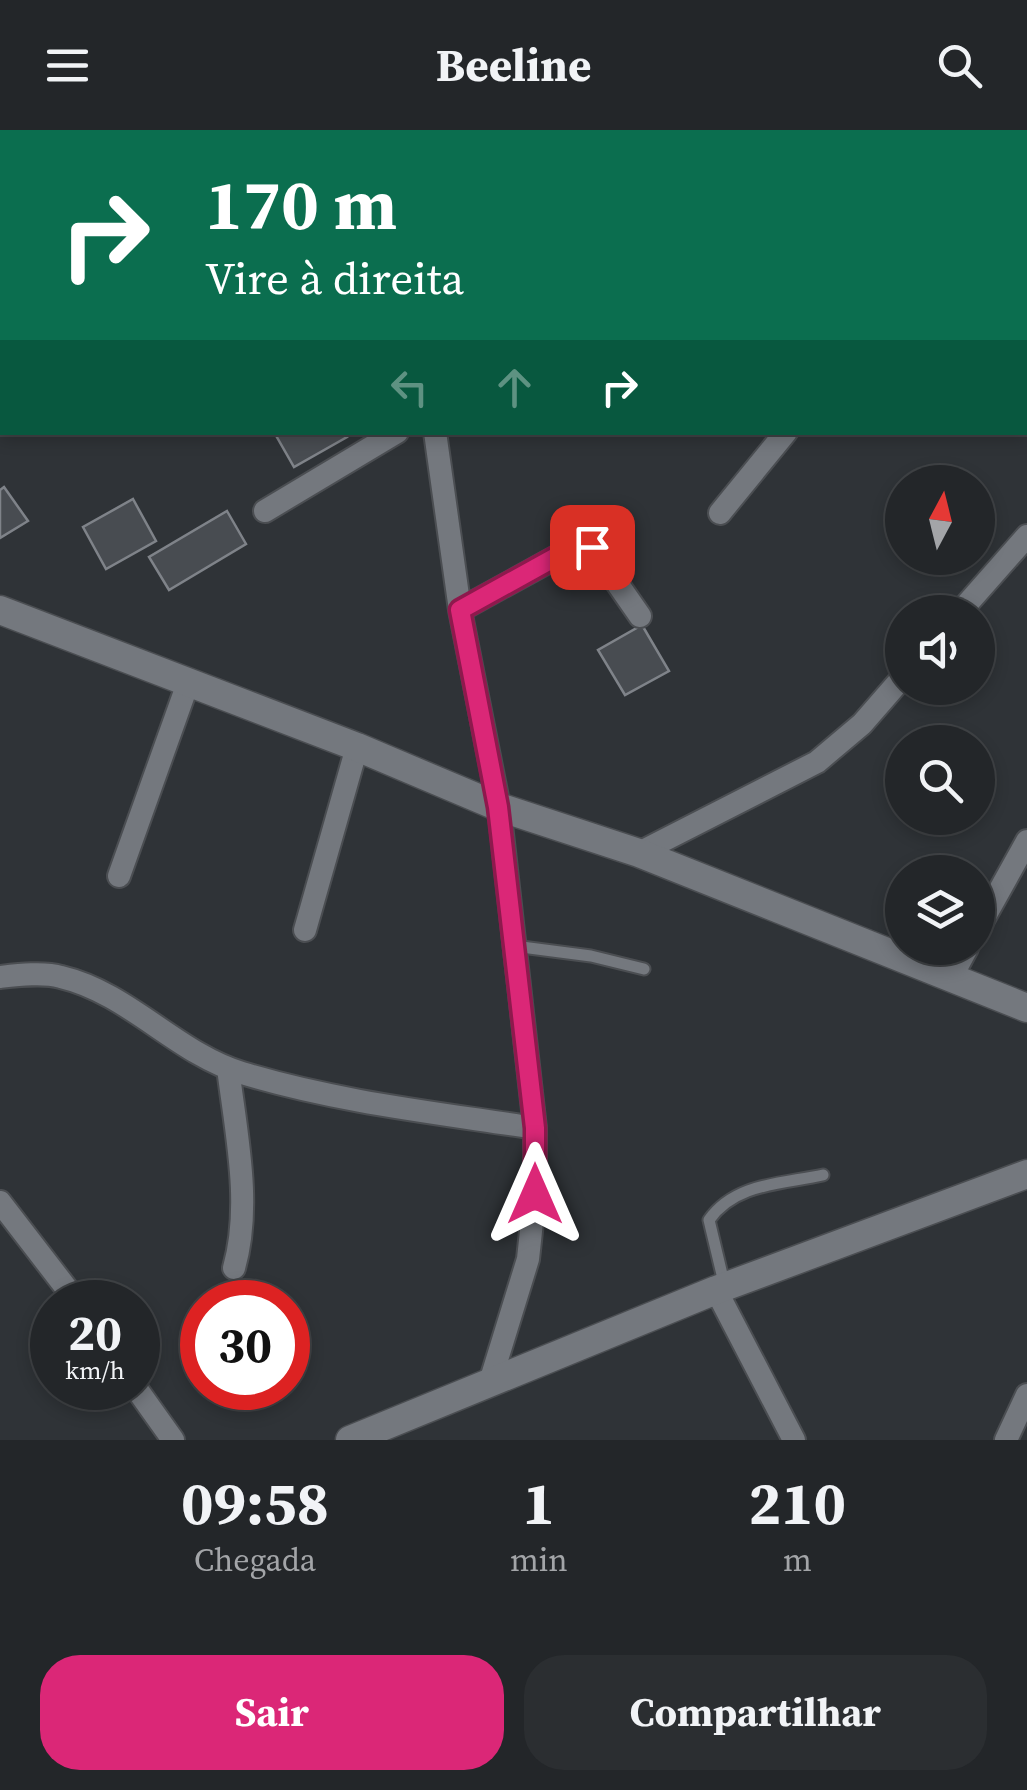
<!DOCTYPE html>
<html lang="pt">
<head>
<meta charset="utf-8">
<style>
	:root { --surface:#232629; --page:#2b2e31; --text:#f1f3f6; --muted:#a3a5a8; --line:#404346; --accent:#db2777 }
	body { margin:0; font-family:"Source Serif 4",serif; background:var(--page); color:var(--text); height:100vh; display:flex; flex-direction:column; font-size:38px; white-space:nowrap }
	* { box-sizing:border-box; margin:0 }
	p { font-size:32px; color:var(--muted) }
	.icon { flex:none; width:55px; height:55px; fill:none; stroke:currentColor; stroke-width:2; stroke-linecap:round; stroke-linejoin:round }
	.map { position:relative; height:1310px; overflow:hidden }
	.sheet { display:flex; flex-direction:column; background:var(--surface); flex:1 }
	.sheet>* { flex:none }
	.hud { position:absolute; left:0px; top:0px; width:1028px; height:305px; box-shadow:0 5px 15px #0003,0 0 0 2px var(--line); background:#0b6e4f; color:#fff; overflow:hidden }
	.needle { width:65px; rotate:7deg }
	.controls { position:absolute; left:885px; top:335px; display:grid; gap:20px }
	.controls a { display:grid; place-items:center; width:110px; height:110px; border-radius:50%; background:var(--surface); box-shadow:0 5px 15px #0003,0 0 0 2px var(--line); font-size:50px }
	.speed { position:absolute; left:30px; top:1150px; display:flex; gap:20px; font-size:50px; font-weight:700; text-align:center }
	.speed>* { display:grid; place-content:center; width:130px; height:130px; border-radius:50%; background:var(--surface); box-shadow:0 5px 15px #0003,0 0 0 2px var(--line); line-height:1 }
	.speed small { font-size:25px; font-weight:400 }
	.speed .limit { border:15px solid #d22; background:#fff; color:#111 }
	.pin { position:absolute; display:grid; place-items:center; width:85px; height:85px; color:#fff; margin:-42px; border-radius:20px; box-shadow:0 5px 15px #0006 }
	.me { position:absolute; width:110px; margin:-55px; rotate:0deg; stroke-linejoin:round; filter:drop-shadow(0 0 8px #0008) }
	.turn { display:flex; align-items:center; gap:35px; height:210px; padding:0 40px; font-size:45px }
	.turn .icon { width:130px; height:130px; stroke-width:2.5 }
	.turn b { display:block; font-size:70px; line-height:85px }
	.lanes { display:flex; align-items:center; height:95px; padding:0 40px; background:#0003; justify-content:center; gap:50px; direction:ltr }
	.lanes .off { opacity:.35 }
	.eta { display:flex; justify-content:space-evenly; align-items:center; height:170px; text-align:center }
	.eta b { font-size:60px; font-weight:700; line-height:70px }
	.cta { display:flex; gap:20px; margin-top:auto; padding:20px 40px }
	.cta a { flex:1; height:115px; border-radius:40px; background:var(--accent); color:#fff; font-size:40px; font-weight:700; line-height:115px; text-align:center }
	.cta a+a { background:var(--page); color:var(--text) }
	header { display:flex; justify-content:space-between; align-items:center; height:130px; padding:0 40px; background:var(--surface); font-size:45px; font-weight:700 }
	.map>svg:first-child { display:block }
</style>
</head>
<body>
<header><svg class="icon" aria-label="menu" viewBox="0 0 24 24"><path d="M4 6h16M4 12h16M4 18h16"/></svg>Beeline<svg class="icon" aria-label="search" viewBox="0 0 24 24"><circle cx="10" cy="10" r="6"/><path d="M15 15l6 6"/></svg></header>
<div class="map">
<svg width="1027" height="1310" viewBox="0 0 1027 1310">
	<rect width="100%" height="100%" fill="#2f3337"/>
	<!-- building -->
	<path fill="#484c51" stroke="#7f8389" stroke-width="2.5" d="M274,302H344L347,307L294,337Z
		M4,357L28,391L0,408V360Z
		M133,369L156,411L106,439L83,397Z
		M227,381L246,414L169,460L149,427Z
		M642,495L669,541L625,565L598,520Z"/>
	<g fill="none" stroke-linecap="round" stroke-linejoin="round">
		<defs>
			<path id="service" d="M358,0L369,2
				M563,0L565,2
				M206,2L211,0
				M0,116L2,121
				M514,816L591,826L644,839
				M725,1157L709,1090C735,1053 782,1054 823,1045"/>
			<path id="minor" d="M708,0L709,2
				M955,0L957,2
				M1025,93L1027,96
				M435,302L460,480L499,677L535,998V1064L528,1129L491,1249
				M265,381L397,302
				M720,383L786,302
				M460,480L571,419L592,417L640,486
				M960,482L1027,406
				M639,723L817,632L862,594L902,548
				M119,746L188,553
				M978,799L1027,711
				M305,800L357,617
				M952,846L967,818
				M0,847C18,845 44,842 61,847C129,863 176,923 242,943C337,972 438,983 535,998
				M228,938C236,1003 252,1075 234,1138
				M0,1072L77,1172
				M716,1160L794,1310
				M136,1258L173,1310
				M1006,1310L1027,1265"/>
			<path id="tertiary" d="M0,480L357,617L499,677L639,723L1027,878
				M350,1310L716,1160L1027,1044"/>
			<path id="primary" d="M384,2L389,0
				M463,2L467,0
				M0,195L2,193
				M0,279L2,278"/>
		</defs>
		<!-- service casing -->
		<use href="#service" stroke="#4b4e52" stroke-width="15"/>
		<!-- minor casing -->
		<use href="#minor" stroke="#4b4e52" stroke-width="26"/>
		<!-- tertiary casing -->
		<use href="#tertiary" stroke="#4b4e52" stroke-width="31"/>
		<!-- primary casing -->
		<use href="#primary" stroke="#4b4e52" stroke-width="31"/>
		<!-- service -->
		<use href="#service" stroke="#74787e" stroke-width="11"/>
		<!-- minor -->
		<use href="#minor" stroke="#74787e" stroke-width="22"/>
		<!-- tertiary -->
		<use href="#tertiary" stroke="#74787e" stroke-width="28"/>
		<!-- primary -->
		<use href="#primary" stroke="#b58c5c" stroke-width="28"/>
	</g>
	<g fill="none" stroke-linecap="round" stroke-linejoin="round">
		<defs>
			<path id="route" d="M535,1064V998L498,677L460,480L572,418L592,417"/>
		</defs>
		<!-- route casing -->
		<use href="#route" stroke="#8e194d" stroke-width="25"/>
		<!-- route -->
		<use href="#route" stroke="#db2777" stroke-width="18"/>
	</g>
</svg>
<div class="controls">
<a><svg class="needle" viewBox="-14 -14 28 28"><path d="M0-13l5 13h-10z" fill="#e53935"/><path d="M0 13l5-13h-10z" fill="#a3a5a8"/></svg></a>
<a><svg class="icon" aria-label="sound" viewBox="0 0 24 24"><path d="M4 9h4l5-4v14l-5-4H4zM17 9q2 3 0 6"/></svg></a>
<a><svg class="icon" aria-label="search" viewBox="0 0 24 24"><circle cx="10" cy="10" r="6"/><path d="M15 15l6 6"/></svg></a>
<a><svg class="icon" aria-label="layers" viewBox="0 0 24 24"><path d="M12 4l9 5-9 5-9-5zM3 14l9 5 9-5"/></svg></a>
</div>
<div class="speed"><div>20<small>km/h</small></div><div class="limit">30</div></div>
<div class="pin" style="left:592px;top:417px;background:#d93025"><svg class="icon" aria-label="arrive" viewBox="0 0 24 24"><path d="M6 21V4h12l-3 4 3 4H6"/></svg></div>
<svg class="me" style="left:535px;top:1064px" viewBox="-20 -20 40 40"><path d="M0-17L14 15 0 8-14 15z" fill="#db2777" stroke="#fff" stroke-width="4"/></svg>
<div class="hud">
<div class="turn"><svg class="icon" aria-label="right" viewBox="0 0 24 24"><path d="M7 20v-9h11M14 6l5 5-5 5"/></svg><div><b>170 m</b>Vire à direita</div></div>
<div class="lanes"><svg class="icon off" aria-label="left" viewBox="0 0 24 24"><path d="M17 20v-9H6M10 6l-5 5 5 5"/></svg><svg class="icon off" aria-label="ahead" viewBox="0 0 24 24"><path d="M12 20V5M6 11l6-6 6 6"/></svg><svg class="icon" aria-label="right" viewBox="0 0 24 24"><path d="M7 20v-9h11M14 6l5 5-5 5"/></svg></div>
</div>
</div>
<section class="sheet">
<div class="eta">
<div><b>09:58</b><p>Chegada</p></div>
<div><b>1</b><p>min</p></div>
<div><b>210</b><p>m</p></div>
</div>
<div class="cta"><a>Sair</a><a>Compartilhar</a></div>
</section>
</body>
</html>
